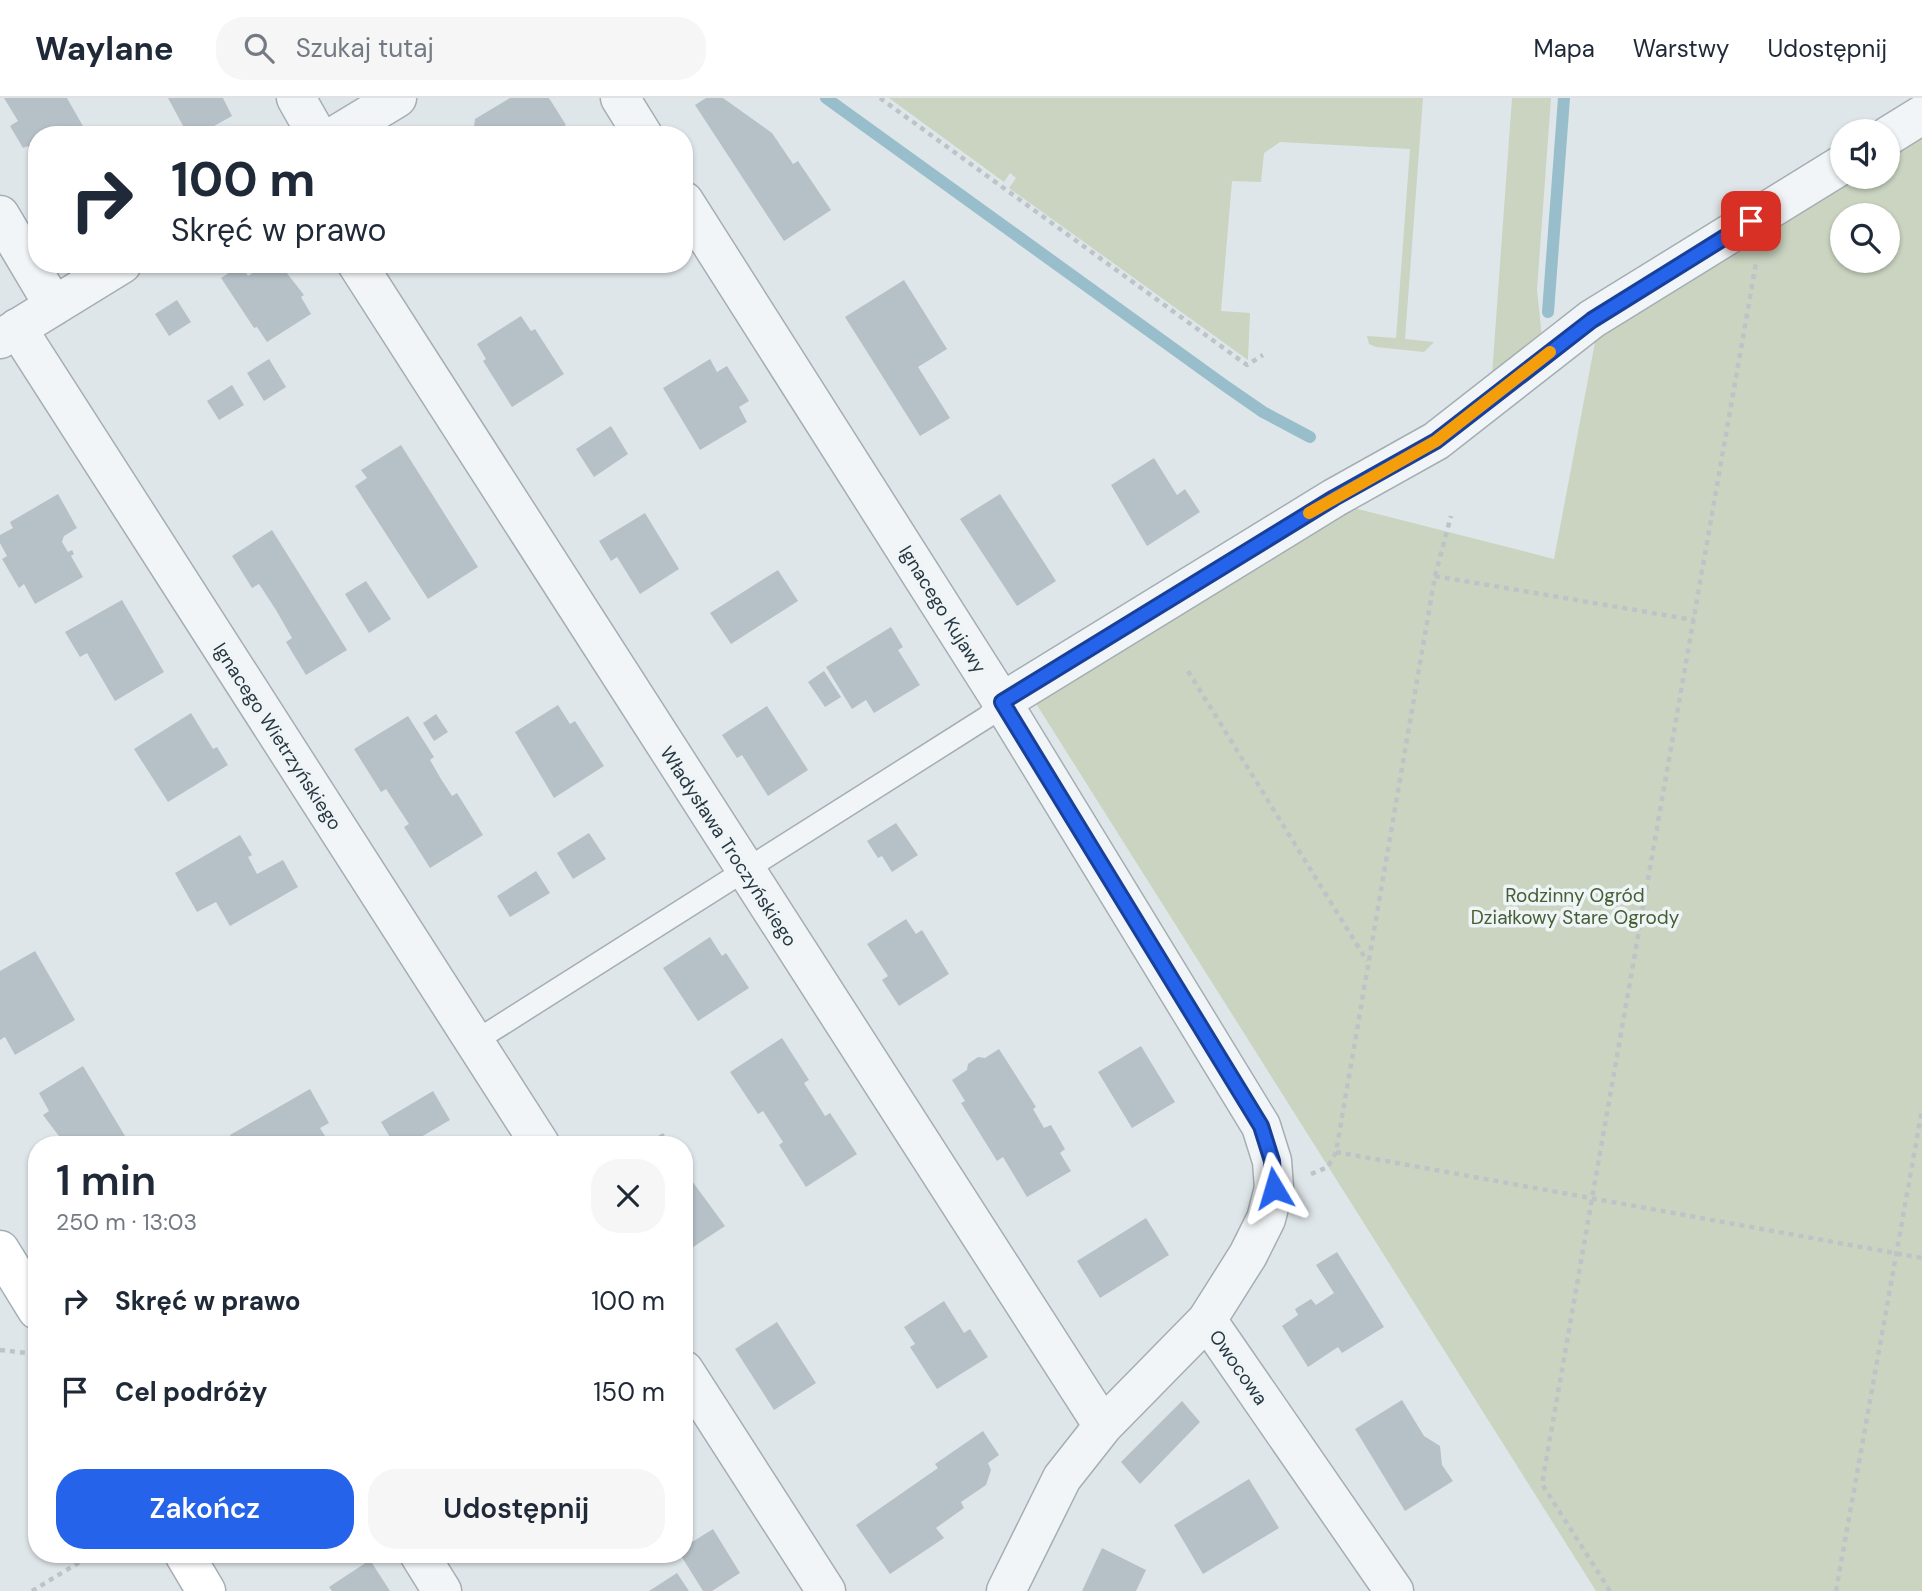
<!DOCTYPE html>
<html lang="pl">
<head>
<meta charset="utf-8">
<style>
	:root { --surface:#fff; --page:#f6f6f7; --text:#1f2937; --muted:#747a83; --line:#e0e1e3; --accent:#2563eb }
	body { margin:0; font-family:"DM Sans",sans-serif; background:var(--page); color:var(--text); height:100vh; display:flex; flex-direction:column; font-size:26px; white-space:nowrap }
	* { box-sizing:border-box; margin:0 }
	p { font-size:23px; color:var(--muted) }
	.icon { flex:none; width:38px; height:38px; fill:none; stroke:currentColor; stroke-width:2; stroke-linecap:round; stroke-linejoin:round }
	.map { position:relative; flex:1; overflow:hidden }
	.panel { position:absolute; left:28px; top:1038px; width:665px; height:427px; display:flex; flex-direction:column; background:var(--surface); border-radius:28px; box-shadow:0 2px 5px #0004 }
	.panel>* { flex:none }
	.banner { position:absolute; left:28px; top:28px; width:665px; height:147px; border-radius:28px; box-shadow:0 2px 5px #0004; background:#fff; color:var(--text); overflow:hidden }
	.tools { position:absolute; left:1830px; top:21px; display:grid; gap:14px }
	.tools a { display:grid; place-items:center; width:70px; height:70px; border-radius:50%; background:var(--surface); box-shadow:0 2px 5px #0004; font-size:35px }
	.pin { position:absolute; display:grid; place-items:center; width:60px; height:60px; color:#fff; margin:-30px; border-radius:14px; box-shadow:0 4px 10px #0006 }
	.me { position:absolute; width:77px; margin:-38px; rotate:353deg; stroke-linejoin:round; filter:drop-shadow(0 0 5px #0008) }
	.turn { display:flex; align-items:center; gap:24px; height:147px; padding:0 28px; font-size:32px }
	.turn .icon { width:91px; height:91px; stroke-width:2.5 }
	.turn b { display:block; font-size:49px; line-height:60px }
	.round { display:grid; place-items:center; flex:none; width:74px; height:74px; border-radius:28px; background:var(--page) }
	.headline { display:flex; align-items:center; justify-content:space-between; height:119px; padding:0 28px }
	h1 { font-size:42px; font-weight:600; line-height:52px }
	.action { display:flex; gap:14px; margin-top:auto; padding:14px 28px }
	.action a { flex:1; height:80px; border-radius:28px; background:var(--accent); color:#fff; font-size:28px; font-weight:600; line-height:80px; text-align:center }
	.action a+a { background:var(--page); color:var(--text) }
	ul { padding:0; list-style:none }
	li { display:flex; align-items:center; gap:21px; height:91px; padding:0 28px }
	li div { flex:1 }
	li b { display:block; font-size:26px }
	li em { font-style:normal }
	header { display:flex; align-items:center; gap:42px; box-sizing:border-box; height:98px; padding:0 35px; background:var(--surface); border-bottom:2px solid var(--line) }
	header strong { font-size:33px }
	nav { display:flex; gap:38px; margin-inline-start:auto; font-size:24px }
	.search { width:490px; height:63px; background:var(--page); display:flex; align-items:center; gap:18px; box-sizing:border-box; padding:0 24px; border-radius:28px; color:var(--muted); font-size:26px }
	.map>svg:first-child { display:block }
</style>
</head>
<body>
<header>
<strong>Waylane</strong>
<div class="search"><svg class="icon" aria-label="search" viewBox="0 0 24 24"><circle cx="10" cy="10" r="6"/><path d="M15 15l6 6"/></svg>Szukaj tutaj</div>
<nav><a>Mapa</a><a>Warstwy</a><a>Udostępnij</a></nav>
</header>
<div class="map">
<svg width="1922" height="1493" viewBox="0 0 1922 1493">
	<rect width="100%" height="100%" fill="#dfe6e9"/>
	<!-- green -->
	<path fill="#cad4c0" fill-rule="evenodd" d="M889,0H1423L1405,241L1434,244L1424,254L1376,249L1369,246L1367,238L1396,240L1410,51L1280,44L1264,55L1261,84L1232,83L1221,213L1250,215L1248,262L1009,90L1016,80L1010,75L1004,84Z
		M1512,0H1551L1537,192L1542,240L1491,291Z
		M1922,28V1493H1596L1035,604L1354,410L1554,461L1599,223L1843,79H1888V48ZM1843,117H1888V163H1843Z"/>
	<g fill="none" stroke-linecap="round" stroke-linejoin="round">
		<!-- stream -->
		<path stroke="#98becc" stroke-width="12" d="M826,0L1224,287L1263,314L1310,339
			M1548,214L1564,0"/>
	</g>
	<!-- building -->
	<path fill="#b6c0c7" d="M4,0H67L88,37H37V64L28,48L23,50L10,28L18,23Z
		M168,0H223L232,18L198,37H188Z
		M510,0H549L566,27L550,37H480L474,28L475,21Z
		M706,0H723L772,35L793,66L798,63L831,112L784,143L695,7Z
		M266,166H285L289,172L286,174L304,197L301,199L311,216L267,244L257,229L254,230L221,180L241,167L248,178Z
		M904,182L947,251L918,269L950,320L920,338L845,219Z
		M177,202L191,224L169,238L155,216Z
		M521,218L531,233L535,231L564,276L512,309L483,263L486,261L477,246Z
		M269,261L286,289L264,303L247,275Z
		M710,261L717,274L727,268L749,303L739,309L747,324L700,352L663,290Z
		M232,287L244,307L219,322L207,303Z
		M611,328L628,356L594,379L576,351Z
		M401,347L478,469L428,501L355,388L367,380L361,372Z
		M1154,360L1177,397L1185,391L1200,414L1147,448L1111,387Z
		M58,396L77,430L64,438L62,444L68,454L72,452L74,456L71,458L83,479L35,506L24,486L19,490L2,461L7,458L0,445V437L13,430L10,424Z
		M1000,396L1056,483L1017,508L960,421Z
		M645,415L679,471L640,496L617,459L611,463L599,443Z
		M272,432L347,552L306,577L286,544L292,540L276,512L259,486L252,490L232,458Z
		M778,472L798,503L731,546L710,515Z
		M366,483L391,521L369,535L345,496Z
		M122,502L164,574L115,603L87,555L80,559L65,534Z
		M891,529L903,549L898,552L920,587L874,615L866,602L852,611L826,569Z
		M824,573L841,599L825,609L808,584Z
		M558,607L570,626L575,623L604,668L554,700L515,634Z
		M767,608L808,672L768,698L742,657L737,660L722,637Z
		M191,615L213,651L217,649L228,667L168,704L134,651Z
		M436,616L448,634L434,643L423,625Z
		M408,618L434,659L430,662L441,681L452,698L457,695L483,737L430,770L404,729L409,726L386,691L381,694L354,651Z
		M896,725L918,757L892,774L882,758L878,760L867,743Z
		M589,735L606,761L573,781L557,755Z
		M240,737L252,757L248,759L257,776L283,762L298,789L230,828L216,804L197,814L175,775Z
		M536,773L550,795L510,819L497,798Z
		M906,821L916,836L922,832L949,876L899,908L882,882L888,878L867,846Z
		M710,839L722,858L726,855L749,890L698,923L663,870Z
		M35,853L75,922L15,957L5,939L0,942V873Z
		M782,940L809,982L804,985L825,1018L830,1015L857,1056L806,1089L779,1047L783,1044L763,1013L758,1016L730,974Z
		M1141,948L1175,1004L1132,1030L1098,974Z
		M999,951L1036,1009L1033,1011L1044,1030L1051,1027L1065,1051L1060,1055L1071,1073L1027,1099L1003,1059L997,1063L961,1005L965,1003L952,982L967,972L968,966L978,959L985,960Z
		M83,968L125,1038L111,1046H65L43,1017L49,1013L39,995Z
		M310,991L329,1025L320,1030L330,1046H298L296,1042L289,1046H235L230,1037Z
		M433,993L450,1022L409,1046H394L381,1024Z
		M663,1035L670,1046H645Z
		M684,1072L725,1128L684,1155Z
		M1146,1120L1169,1157L1100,1200L1077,1163Z
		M1337,1154L1384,1229L1342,1255L1338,1249L1308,1269L1282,1228L1298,1217L1295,1211L1311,1201L1316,1207L1334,1195L1316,1167Z
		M944,1203L964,1235L970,1231L988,1259L937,1291L910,1249L915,1246L904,1229Z
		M777,1224L816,1285L774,1312L735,1251Z
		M1402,1302L1424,1338L1440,1348L1442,1367L1453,1383L1405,1413L1355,1331Z
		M1182,1303L1200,1324L1140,1386L1121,1364Z
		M983,1333L999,1357L988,1365L991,1372L986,1387L961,1404L964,1410L936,1430L944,1440L890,1476L856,1427L938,1370L935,1366Z
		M1249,1381L1279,1430L1203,1476L1174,1427Z
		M713,1431L740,1475L712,1493H703L680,1456H684V1449Z
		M1102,1450L1146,1472L1136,1493H1082Z
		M370,1462L390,1493H332L329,1489Z
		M677,1475L689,1493H649Z"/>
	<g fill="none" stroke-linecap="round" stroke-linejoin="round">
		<defs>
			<path id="lane" d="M474,944L987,619L1002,604"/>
			<path id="street" d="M296,0L317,37
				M620,0L643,37
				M336,37L397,0
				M1888,38L1922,17
				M684,103L1002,604L1261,1028L1272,1063L1274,1090L1266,1121L1248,1157L1207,1222L1103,1328L1062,1380L1006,1493
				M0,117L54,208
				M357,166L1103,1328
				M17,230L540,1046
				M0,241L122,166
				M1002,604L1334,400L1436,343L1592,221L1843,66
				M1207,1222L1394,1493
				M684,1272L826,1493
				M419,1456L442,1493"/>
			<path id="secondary" d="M0,1152L37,1212
				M184,1456L206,1493"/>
		</defs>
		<!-- lane casing -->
		<use href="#lane" stroke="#a4aeb4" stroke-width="24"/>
		<!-- street casing -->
		<use href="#street" stroke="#a4aeb4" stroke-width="41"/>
		<!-- secondary casing -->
		<use href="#secondary" stroke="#a4aeb4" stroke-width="41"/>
		<!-- path -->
		<path stroke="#bdc4c8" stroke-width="4.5" stroke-dasharray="5 5" stroke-linecap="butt" d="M880,0L1240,262L1247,267L1263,257
			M1435,478L1694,522
			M1188,573L1367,863
			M1336,1054L1922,1160
			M1311,1076L1328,1069L1336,1054L1435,478L1451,418
			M0,1252L37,1256
			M32,1493L93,1456
			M1610,1493L1542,1386L1756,165
			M1836,1493L1922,1012"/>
		<!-- lane -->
		<use href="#lane" stroke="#f2f5f7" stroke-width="21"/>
		<!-- street -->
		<use href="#street" stroke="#f2f5f7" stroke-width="38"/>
		<!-- secondary -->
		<use href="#secondary" stroke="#fff" stroke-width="38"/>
	</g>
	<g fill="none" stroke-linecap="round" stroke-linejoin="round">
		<defs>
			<path id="route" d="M1274,1090L1272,1063L1261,1028L1002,604L1334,400L1436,343L1592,222L1751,123"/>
		</defs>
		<!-- route casing -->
		<use href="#route" stroke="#184099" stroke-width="18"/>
		<!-- route -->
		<use href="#route" stroke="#2563eb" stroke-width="12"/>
		<!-- slow -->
		<path stroke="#f59e0b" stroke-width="12" d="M1309,415L1436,343L1550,254"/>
	</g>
	<g text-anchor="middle" stroke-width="7" stroke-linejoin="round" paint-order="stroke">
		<!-- street labels -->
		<g font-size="19" fill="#273742" stroke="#eff4f7">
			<text transform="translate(943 511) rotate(58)" y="7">Ignacego Kujawy</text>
			<text transform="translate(278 638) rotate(57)" y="7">Ignacego Wietrzyńskiego</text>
			<text transform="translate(729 748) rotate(57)" y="7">Władysława Troczyńskiego</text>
			<text transform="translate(1239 1269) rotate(55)" y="7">Owocowa</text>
		</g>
		<!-- park labels -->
		<g font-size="19" fill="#465e33" stroke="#eff4f7">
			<text x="1575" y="804">Rodzinny Ogród<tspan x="1575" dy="22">Działkowy Stare Ogrody</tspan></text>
		</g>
	</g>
</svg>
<div class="tools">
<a><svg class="icon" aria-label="sound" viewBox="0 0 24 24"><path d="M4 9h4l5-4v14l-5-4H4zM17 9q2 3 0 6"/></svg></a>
<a><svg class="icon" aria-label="search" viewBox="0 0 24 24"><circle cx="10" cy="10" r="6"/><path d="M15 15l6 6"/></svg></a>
</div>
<div class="pin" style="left:1751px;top:123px;background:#d93025"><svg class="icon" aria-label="arrive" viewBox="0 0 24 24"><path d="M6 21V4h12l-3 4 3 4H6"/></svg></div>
<svg class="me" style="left:1274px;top:1090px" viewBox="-20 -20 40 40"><path d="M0-17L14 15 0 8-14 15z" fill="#2563eb" stroke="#fff" stroke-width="4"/></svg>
<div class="banner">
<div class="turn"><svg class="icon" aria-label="right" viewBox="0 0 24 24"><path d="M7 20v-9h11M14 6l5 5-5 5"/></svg><div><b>100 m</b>Skręć w prawo</div></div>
</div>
<section class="panel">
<div class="headline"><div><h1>1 min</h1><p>250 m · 13:03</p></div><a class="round"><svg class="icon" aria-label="close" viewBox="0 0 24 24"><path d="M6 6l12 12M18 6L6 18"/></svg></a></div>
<ul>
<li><svg class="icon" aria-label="right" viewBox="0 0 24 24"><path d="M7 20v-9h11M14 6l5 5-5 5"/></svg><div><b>Skręć w prawo</b></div><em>100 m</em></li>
<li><svg class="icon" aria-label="arrive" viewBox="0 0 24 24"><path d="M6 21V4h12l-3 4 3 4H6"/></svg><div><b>Cel podróży</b></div><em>150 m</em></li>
</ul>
<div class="action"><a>Zakończ</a><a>Udostępnij</a></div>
</section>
</div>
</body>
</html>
